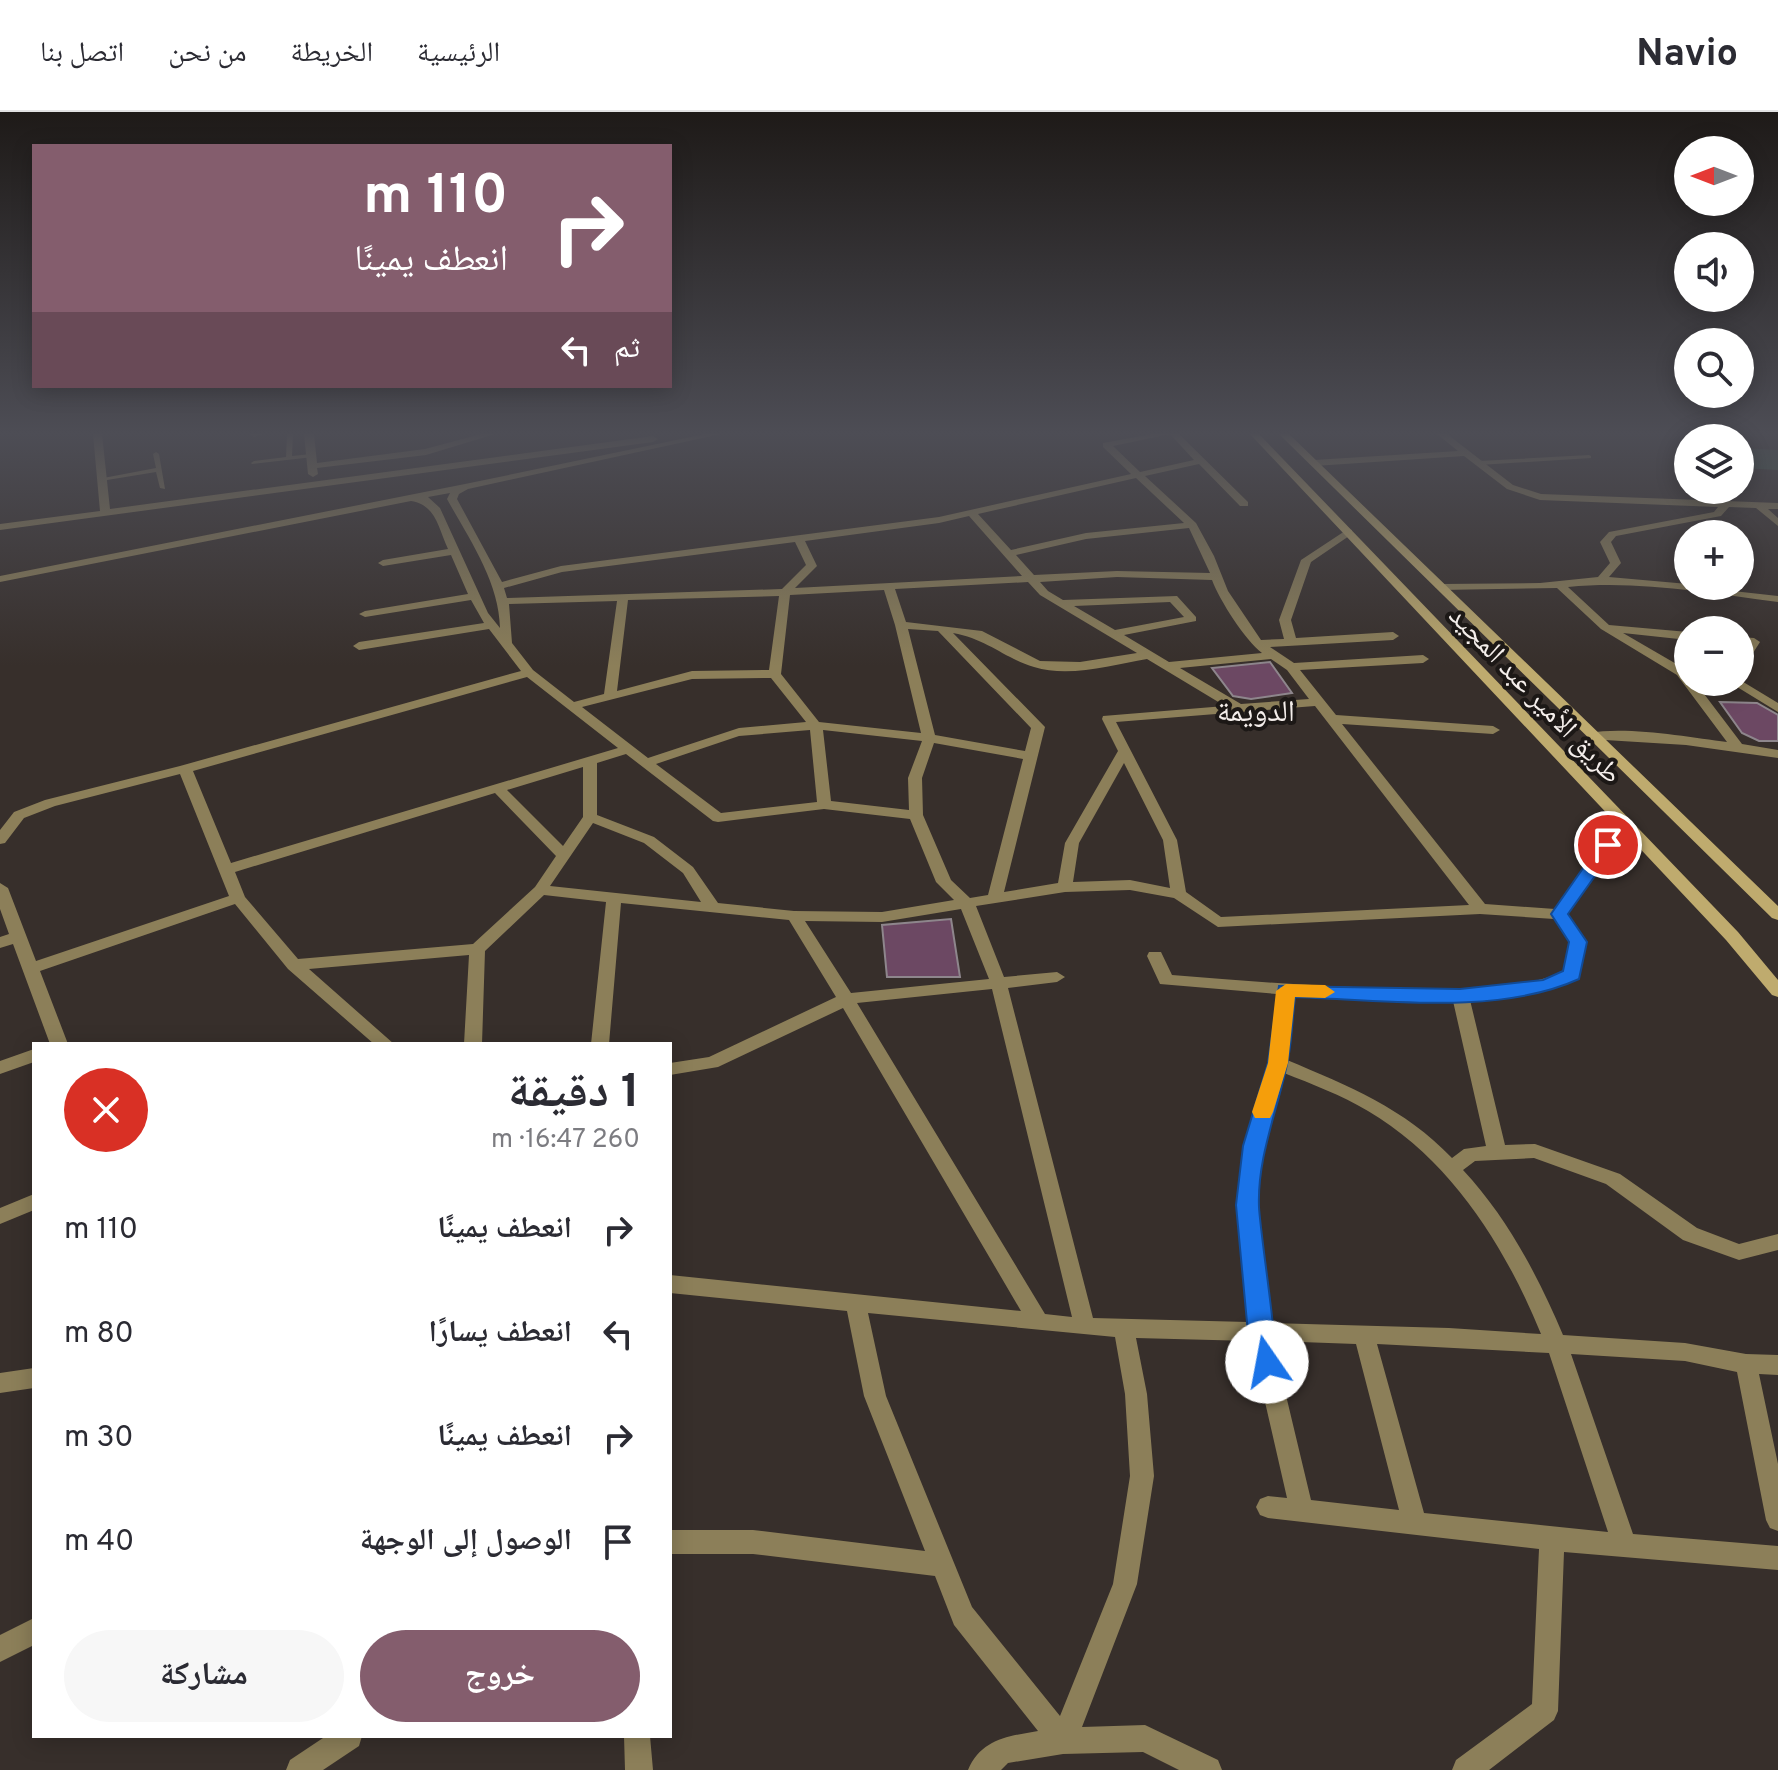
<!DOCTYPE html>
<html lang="ar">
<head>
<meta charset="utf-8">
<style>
	:root { --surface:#fff; --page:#f7f7f7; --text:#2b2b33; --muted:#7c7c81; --line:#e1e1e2; --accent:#845d6d }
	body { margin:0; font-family:Overpass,"Noto Naskh Arabic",sans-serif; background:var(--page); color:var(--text); direction:rtl; height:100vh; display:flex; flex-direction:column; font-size:30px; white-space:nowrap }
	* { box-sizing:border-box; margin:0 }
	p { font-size:26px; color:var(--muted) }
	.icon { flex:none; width:44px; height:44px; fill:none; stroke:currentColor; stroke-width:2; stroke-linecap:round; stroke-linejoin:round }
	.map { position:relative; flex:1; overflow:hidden; direction:ltr }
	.details { position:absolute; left:32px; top:930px; width:640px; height:696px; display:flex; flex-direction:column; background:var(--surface); border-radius:0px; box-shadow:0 4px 20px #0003; direction:rtl }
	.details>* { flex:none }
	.banner { position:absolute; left:32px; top:32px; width:640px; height:244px; border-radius:0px; box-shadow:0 4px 20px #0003; direction:rtl; background:#845d6d; color:#fff; overflow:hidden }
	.needle { width:52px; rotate:270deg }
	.tools { position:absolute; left:1674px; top:24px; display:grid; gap:16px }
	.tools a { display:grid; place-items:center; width:80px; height:80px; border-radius:50%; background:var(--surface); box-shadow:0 4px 20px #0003; font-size:40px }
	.pin { position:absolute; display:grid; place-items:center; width:68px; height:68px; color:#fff; margin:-34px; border:4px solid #fff; border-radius:50%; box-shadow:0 2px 8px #0007 }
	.me { position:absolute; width:88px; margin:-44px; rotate:348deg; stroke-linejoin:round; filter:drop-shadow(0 0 6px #0008) }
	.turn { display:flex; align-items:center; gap:28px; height:168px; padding:0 32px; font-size:36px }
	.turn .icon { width:104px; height:104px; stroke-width:2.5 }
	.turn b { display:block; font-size:56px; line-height:68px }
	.then { display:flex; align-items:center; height:76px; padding:0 32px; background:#0003; gap:16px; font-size:30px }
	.round { display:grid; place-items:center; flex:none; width:84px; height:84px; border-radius:42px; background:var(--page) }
	.headline { display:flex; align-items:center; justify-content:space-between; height:136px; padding:0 32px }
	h1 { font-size:48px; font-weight:700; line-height:60px }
	.button { display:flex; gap:16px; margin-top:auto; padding:16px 32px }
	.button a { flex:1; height:92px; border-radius:48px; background:var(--accent); color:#fff; font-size:32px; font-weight:700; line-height:92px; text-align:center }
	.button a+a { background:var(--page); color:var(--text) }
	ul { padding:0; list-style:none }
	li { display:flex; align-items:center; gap:24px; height:104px; padding:0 32px }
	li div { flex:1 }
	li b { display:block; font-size:30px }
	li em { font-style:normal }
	header { display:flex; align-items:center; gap:48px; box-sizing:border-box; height:112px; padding:0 40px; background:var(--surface); border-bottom:2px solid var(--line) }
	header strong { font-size:38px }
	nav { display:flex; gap:44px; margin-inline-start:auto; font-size:28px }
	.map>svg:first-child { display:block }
</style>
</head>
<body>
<header>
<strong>Navio</strong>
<nav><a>الرئيسية</a><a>الخريطة</a><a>من نحن</a><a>اتصل بنا</a></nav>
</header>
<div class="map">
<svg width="1778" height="1658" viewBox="0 0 1778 1658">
	<rect width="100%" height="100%" fill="#372f2b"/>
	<!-- green -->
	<path fill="#40614f" d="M1740,336L1778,338V358L1740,356Z"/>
	<!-- building -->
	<path fill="#6c4863" stroke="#8e868c" stroke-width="2" d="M1270,550L1292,581L1251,587L1233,584L1212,556Z
		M1720,590L1757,591L1778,603V629H1759L1742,621Z
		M951,807L960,865H887L882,813Z"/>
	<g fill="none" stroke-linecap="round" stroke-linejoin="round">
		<!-- lane -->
		<path fill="#8c7f59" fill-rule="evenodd" d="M252,322H263L254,325L251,323Z
			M287,322H293L292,344L311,342L314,344L313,345L252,352L251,351L254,349L286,345Z
			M156,340L159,342L165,377L160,376L156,360L101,369L98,367L156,356L153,342Z
			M1589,343L1591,344V346L1479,353L1476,351L1479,349Z"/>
		<!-- street -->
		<path fill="#8c7f59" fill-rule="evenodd" d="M93,322H102L110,397L653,324L658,327L653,330L0,418V412L100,399Z
			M304,322H314L317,351L425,337L481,322H495L426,343L317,356L318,362L313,365L308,362Z
			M705,322H721L468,377L459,382L457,387L502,470L561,454L939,405L1131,362L1103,335V331L1152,322H1179L1248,390V394H1240L1199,352L1145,364L1196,411L1214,444L1228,479L1261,528L1284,527L1279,508L1301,448L1348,417L1352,418V422L1311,450L1291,508L1296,526L1393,520L1399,524L1393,528L1270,535L1294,551L1423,543L1429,547L1423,551L1300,558L1336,603L1493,614L1500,618L1493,622L1342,612L1485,792L1555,797L1619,707H1629L1631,710L1567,802L1586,830L1578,867L1529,882L1470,888L1505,1033L1535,1032L1620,1062L1697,1116L1739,1132L1778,1122V1138L1739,1148L1683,1128L1606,1072L1534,1046L1475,1049L1463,1058C1507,1105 1538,1164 1563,1223L1685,1231L1746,1242L1778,1243V1263L1759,1262L1778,1352V1419L1770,1416L1766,1408L1737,1260L1685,1249L1571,1242L1633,1422L1778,1434V1458L1564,1440L1558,1599L1554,1608L1489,1658H1452L1456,1648L1532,1592L1539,1437L1268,1406L1260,1403L1256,1395L1260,1387L1268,1384L1287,1386L1251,1229L1136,1226L1147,1282L1154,1364L1137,1472L1082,1615L1145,1613L1218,1648L1222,1658H1179L1143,1640L1063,1642L1008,1651L1001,1658H968C981,1627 1009,1624 1038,1619L954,1513L935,1464L753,1442H670V1418H753L925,1439L864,1284L847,1199L670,1181V1163L1021,1199L843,896L718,955L670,963V951L709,945L836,885L789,808L621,791L609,932H591L606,790L544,783L485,839L482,932H464L469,843L309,857L394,932H374L288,857L235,792L40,859L68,932H50L13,832L0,836V825L9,822L0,797V771L8,776L36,849L229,784L180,662L55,694L24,706L5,731L0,732V718L14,700L45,688L180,654L521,559L489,517L359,538L353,534L359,530L484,511L471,488L365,505L359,502L365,499L468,482L451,443L383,454L378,451L383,448L448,437C438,415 436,393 411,389L0,470V464L465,372ZM1170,322L1194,348L1140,360L1113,334ZM1136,366L1184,411L1086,421L1011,438L978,402ZM450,381L447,387C469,427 499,469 500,516L488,501L440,396L428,385ZM969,404L1022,464L795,476L817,454L805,429L939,411ZM1189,416L1210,461L1117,459L1034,463L1016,443L1086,427ZM795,430L806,453L782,477L507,486L504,476L562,460ZM1117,465L1212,468C1220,489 1245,528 1262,541L1169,550L1124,523L1196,509V505L1177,484L1063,488L1048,479L1040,470ZM1028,470L1040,483L1137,541L1080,550L1040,549L982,519L906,510L895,477ZM884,478L895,513L921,621L819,610L781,562L790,483ZM779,484L769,558L692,559L617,579L628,488ZM617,489L604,582L574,590L533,558L512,531L509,492ZM1170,490L1184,505L1115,518L1074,494ZM908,517L938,519L1031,616L1025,639L935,623ZM953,521C987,527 1004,546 1034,555C1069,566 1112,553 1147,547L1225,594L1103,604L1102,607L1118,639L1065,731L1058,771L1004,780L1045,615ZM1271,547L1287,558L1309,587L1241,592L1180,556ZM527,565L618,636L231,751L193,659ZM771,566L806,610L739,616L648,646L582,595L692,567ZM1315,594L1469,793L1221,805L1186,780L1177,728L1116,610ZM810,618L817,690L721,701L656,652L739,624ZM823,618L922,629L908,666L909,698L831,689ZM934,631L1023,647L988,783L970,786L951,768L923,703L922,666ZM626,642L713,709L718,710L824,697L910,707L936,770L954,788L882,800L794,799L718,791L693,755L654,725L597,703V651ZM1124,651L1163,728L1170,776L1130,768L1073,770L1079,731ZM583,655V705L563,734L507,678ZM495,681L556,744L535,775L473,832L298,847L245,785L235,760ZM593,711L644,731L683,761L701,790L550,774ZM1130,778L1174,786L1218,815L1480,802L1554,807L1570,830L1564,860C1506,882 1443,878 1381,876C1311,874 1242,869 1172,863L1161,840H1149L1147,844L1160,872L1277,882L1269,951L1245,1034L1237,1093L1248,1210L1093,1206L1008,876L1057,870L1065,865L1057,860L1004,865L976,794L1065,780ZM961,797L989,867L851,881L805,809L882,810ZM992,877L1072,1205L1045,1202L857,891ZM1294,883L1453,889L1486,1034L1464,1037L1452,1046C1404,996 1349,974 1287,948ZM1284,961C1312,972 1341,983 1368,999C1451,1048 1505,1134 1541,1222L1449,1216L1270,1211L1257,1093L1263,1034ZM868,1201L1115,1225L1125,1282L1130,1364L1113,1472L1060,1604L972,1495L886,1284ZM1273,1229L1356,1232L1399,1398L1311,1388ZM1377,1232L1549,1241L1608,1420L1424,1401Z
			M1437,322H1447L1513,373L1541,382L1778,391V397H1768L1778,406V414L1756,396L1729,395L1721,404L1616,424L1611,430L1621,451L1609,465L1688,472V474L1778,484V490C1708,481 1638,468 1568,475L1609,513L1688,520V528L1623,521L1685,557L1688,570H1695L1742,632L1778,638V646L1686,633L1589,627V621C1627,614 1688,625 1727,630L1677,563L1601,517L1557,476L1441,478L1435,475L1441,472L1540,471L1598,465L1610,451L1600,430L1609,420L1714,400L1718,395L1540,388L1507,377L1464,344L1314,354L1309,351L1314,348L1458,339Z
			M1740,525L1754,526L1760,530L1744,555L1740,556V543L1746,533H1740Z
			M1740,568L1778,591V600L1729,570H1740Z
			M34,937V950L0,962V949Z
			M34,1082V1098L0,1112V1096Z
			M34,1256V1276L0,1281V1261Z
			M34,1506V1533L0,1550V1523Z
			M326,1624H362L359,1634L323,1658H286L290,1648Z
			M624,1624H650L653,1658H625Z"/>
		<!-- secondary -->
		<path fill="#bfab6e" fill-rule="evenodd" d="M1250,322H1259L1738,820L1778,868V885L1772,883L1726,828Z
			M1279,322H1289L1778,794V808L1772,806Z"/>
	</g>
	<!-- sky -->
	<linearGradient id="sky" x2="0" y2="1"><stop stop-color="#1e1a18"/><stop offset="0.58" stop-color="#4d4d55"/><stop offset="1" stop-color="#4d4d55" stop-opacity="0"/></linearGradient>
	<rect width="1778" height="554" fill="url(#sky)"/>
	<!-- route -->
	<path fill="#1a73e8" stroke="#114b97" stroke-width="2" d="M1608,728L1617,733L1568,802L1587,830L1579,867C1498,904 1382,888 1295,885C1292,907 1292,931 1287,952C1277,1000 1257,1046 1259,1095C1260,1120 1280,1248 1276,1258L1267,1261L1258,1258L1248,1221L1236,1093L1243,1034L1268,951L1279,874L1460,877L1543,868L1563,859L1569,830L1551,802L1602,729Z"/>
	<!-- slow -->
	<path fill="#f59e0b" d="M1286,872L1325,873L1335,880L1325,886L1295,885L1288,951L1273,1000L1270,1006H1255L1252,1000L1268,951L1276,879Z"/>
	<g text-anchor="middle" stroke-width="8" stroke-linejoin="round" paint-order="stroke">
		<!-- street labels -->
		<g font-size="28" fill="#f4eeeb" stroke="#1c1816">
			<text transform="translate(1536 582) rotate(46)" y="10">طريق الأمير عبد المجيد</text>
		</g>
		<!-- neighbourhood labels -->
		<g font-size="30" fill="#f4eeeb" stroke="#1c1816">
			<text x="1256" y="609">الدويمة</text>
		</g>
	</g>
</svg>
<div class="tools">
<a><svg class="needle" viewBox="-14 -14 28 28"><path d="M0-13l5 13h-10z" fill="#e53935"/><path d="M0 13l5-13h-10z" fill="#7c7c81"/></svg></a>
<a><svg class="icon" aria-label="sound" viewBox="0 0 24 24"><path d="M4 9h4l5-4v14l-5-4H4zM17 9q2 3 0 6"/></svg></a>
<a><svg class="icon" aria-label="search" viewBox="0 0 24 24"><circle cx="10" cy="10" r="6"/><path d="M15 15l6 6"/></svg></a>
<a><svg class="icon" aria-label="layers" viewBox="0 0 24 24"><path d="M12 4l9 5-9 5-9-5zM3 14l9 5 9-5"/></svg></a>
<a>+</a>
<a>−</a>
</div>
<div class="pin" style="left:1608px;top:733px;background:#d93025"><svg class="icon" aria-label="arrive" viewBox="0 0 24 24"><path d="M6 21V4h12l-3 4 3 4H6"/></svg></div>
<svg class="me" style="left:1267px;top:1250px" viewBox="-20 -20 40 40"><circle r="19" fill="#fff"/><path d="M0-13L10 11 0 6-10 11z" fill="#1a73e8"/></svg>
<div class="banner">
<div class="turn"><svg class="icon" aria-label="right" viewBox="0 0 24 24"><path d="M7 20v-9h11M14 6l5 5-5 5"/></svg><div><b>110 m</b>انعطف يمينًا</div></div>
<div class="then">ثم<svg class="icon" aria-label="left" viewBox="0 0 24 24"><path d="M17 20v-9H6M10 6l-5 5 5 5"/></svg></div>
</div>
<section class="details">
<div class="headline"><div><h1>1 دقيقة</h1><p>260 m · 16:47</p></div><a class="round" style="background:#d93025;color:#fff"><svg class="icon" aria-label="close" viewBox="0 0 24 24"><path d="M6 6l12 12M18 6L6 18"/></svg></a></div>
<ul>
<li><svg class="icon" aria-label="right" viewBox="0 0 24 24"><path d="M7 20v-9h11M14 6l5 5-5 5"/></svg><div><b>انعطف يمينًا</b></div><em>110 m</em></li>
<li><svg class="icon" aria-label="left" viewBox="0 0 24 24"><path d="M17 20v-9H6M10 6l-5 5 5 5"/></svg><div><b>انعطف يسارًا</b></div><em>80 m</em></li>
<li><svg class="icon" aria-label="right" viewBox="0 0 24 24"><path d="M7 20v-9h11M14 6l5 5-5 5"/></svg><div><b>انعطف يمينًا</b></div><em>30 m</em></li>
<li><svg class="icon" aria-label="arrive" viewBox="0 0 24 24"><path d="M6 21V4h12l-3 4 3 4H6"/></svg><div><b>الوصول إلى الوجهة</b></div><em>40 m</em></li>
</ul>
<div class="button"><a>خروج</a><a>مشاركة</a></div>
</section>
</div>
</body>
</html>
